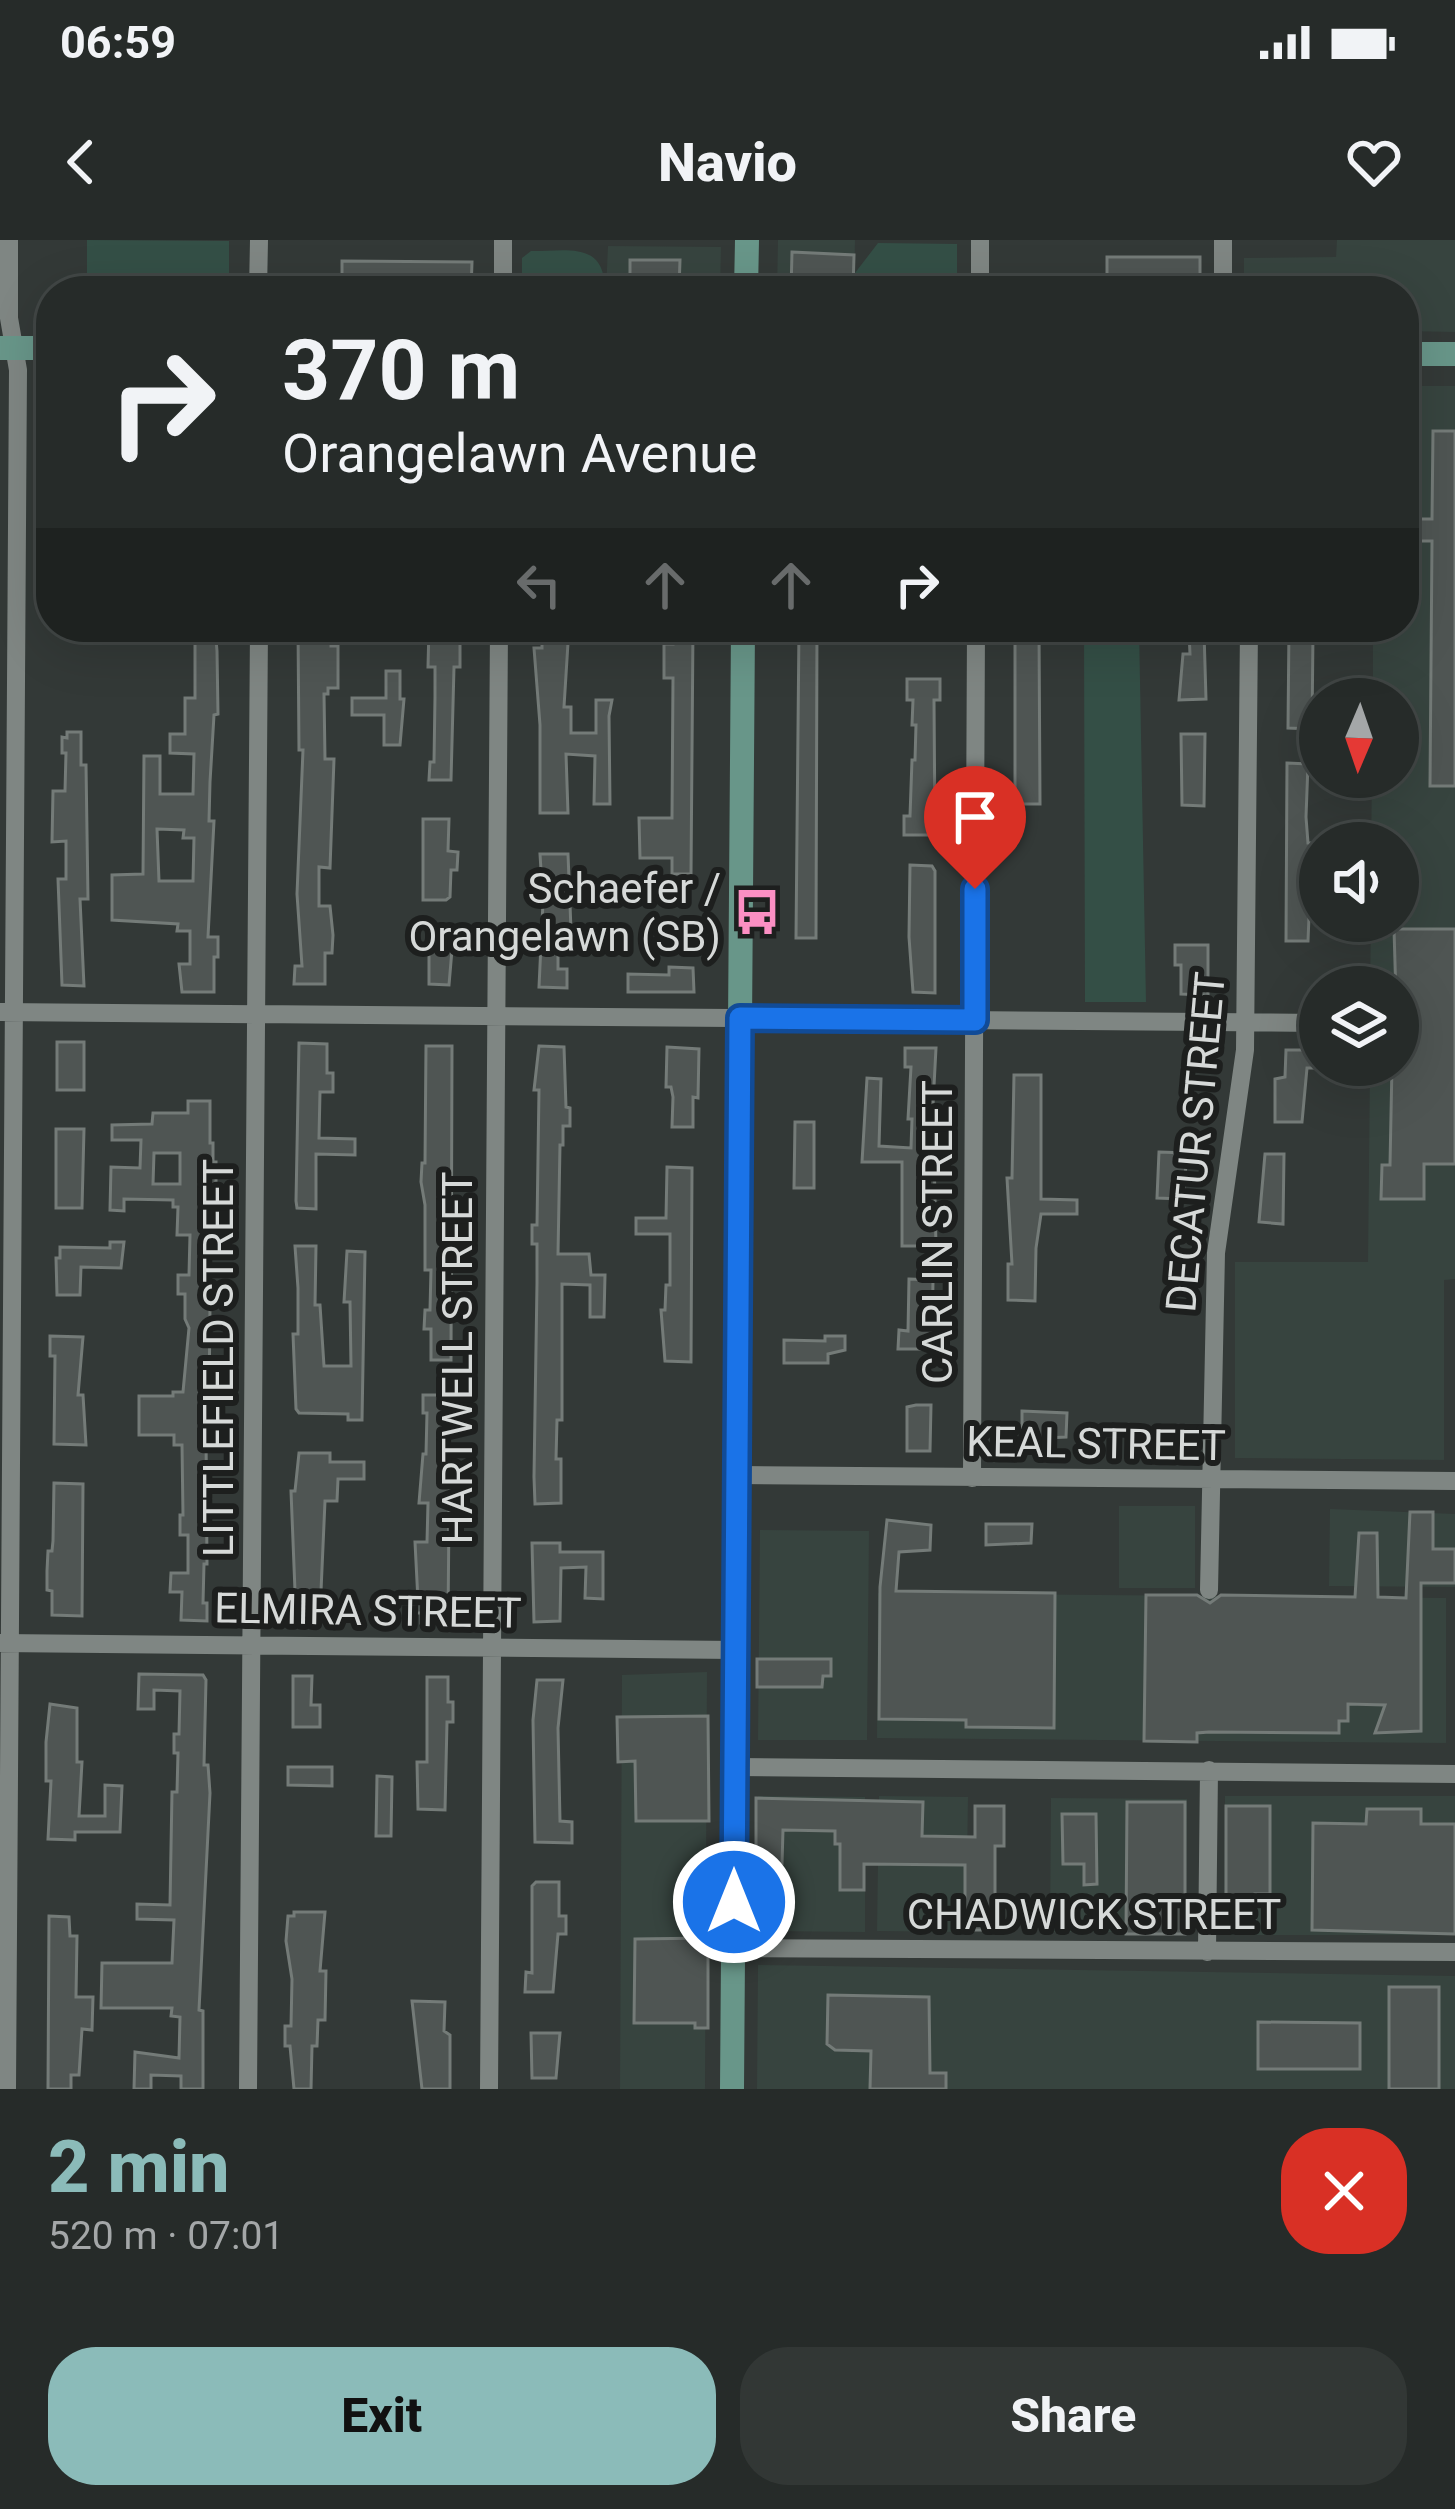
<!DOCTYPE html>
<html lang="en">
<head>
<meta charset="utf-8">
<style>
	:root { --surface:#262b29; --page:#323735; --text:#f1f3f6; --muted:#a4a7a8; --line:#424746; --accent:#8bbbb9 }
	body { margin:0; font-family:Roboto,sans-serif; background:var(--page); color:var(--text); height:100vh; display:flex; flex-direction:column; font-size:45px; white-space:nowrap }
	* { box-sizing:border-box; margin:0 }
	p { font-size:39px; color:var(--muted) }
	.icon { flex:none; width:66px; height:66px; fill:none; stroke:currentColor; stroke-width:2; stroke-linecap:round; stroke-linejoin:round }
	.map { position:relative; height:1849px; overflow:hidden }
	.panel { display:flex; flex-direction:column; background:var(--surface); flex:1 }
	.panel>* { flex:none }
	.guide { position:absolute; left:36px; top:36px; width:1383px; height:366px; border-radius:48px; box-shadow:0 12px 48px #0002,0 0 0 3px var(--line); background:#262b29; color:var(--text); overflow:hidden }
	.needle { width:78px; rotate:182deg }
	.controls { position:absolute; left:1299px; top:438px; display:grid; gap:24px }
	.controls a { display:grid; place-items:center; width:120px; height:120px; border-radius:50%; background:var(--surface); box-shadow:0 12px 48px #0002,0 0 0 3px var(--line); font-size:60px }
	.pin { position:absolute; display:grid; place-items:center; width:102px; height:102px; color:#fff; margin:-123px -51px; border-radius:50% 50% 50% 0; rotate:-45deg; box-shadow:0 0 12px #0007 }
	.pin .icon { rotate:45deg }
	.me { position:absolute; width:132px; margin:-66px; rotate:0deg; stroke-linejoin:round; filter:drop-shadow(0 0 9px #0008) }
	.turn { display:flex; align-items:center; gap:42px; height:252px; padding:0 48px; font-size:54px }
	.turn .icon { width:156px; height:156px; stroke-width:2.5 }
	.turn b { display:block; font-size:84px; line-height:102px }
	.lanes { display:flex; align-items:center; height:114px; padding:0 48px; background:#0003; justify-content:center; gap:60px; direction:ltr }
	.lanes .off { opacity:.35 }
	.round { display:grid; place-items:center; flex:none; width:126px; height:126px; border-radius:48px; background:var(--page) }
	.summary { display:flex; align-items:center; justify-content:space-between; height:204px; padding:0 48px }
	h1 { font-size:72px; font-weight:800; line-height:90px; color:var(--accent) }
	.action { display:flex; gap:24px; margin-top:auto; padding:24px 48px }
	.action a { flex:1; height:138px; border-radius:48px; background:var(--accent); color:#111; font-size:48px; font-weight:800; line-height:138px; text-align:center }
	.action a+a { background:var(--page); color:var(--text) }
	.status { display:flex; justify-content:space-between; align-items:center; height:84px; padding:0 60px; background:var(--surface); direction:ltr }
	.status svg { height:33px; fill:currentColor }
	header { display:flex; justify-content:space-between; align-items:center; height:156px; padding:0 48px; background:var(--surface); font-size:54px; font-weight:800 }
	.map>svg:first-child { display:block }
</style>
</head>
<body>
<div class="status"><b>06:59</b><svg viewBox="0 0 49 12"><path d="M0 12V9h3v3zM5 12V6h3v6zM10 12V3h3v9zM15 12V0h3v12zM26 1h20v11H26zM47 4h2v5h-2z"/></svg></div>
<header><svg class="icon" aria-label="back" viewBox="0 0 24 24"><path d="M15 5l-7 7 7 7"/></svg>Navio<svg class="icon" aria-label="heart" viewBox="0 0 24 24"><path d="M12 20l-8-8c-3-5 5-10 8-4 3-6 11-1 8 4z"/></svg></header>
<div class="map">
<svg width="1455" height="1849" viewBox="0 0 1455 1849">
	<rect width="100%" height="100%" fill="#333937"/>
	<!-- built -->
	<path fill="#37443f" d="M778,0H855L854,51H777Z
		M1337,0H1455V92L1404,91V51H1244V18L1336,17Z
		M608,6L721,7L720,51H606Z
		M1404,146H1455V1039L1444,1040V1220L1235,1218V1022H1368L1370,825H1398V747H1370L1371,681H1398V603H1371L1372,537H1398V459H1373V387H1404Z
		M1119,1266H1195V1348H1119Z
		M1330,1269L1455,1274V1347L1329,1346Z
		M760,1290L869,1291L867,1500H758Z
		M878,1353L1446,1358V1503L877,1498Z
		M707,1432L705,1849H620L622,1435Z
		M758,1556L865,1557V1692L757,1691Z
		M879,1556L968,1557L966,1692L877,1691Z
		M1225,1556H1455V1695H1224Z
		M1051,1558L1187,1559L1186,1692H1050Z
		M758,1725L1455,1736V1849H757Z"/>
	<!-- green -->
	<path fill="#344f46" d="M87,0L229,1V51H87Z
		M878,3L957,4V51H854L855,33Z
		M531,11C569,11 605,1 605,51H522V18Z
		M1084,387H1139L1146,762H1085Z"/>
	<!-- building -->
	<path fill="#4f5553" stroke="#747b78" stroke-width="3" fill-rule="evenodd" d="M792,12L854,15L853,51H791Z
		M1107,17H1200V51H1114L1107,44Z
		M630,20H680L679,49H630Z
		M342,21L472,22L471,51H342Z
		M1433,191H1455V546H1430L1432,301H1404V279H1432Z
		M195,387H215L217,411L218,474L214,475L210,542L209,581H214L208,697H218V717H214V752H182L179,724H190V691H177L178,684L112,680V635L143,634L144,516H160V554H193L194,514L170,513V494H185V458H195ZM157,589L184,590L183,598H194L193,641H159Z
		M298,387H331V406H338V448H328V454H324L325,519H334L330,628L319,627V666H330L333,695L332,713H325V744H294L295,726H302L297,654L303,510H299Z
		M429,387H460V427H454L451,540H429L430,522H434L435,457V427H428Z
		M542,387H569L564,467H571V493H596V460H612L609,476L610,564H594L595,516L566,514L568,573H540V485L534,408H542Z
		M673,387H693L691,634H672V618H640L639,578H672L673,438H664V404H673Z
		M799,387H817L816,698H796Z
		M1289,387H1305L1304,393H1313L1312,489L1288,488Z
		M1015,388H1039L1040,564H1015Z
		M1189,392H1204L1206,459L1179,460L1183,414H1190Z
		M386,431H400V459H404L400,505H384V475H352V458H386Z
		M907,439H940V460H934L935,595H904V576H910L912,520H915L916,485H912L913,460H907Z
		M67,492H81V525H86L88,659H80L84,746L62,745L58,639H66V601L52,602L53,551H65L66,513H62V497L67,498Z
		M1181,494H1205L1204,566L1182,565Z
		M1287,523L1308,524L1306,577L1308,603H1312L1308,701H1286Z
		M423,579H449L448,611L458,612L457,630H451L450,657L446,660H423Z
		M540,614H568L571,690H558V729H567V748L539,747L543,662Z
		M910,625L932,626L935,631V753L913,752L909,697Z
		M1394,689H1455V924H1424V959H1381L1382,925H1390L1392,825H1398Z
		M429,698H453L449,745L429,744Z
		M1175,705H1208V755L1181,754V725H1175Z
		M669,727L693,728L694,752H628V734L669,735Z
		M57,802H84V850H57Z
		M299,803L327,804V833H333V852H320L319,898L355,899V915L316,914V969L297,968L296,961Z
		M426,806H452L451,1120H431V1089H424L425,1070H430L431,1030H425V965L421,942L422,923H425Z
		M539,806L564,807L566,867L570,868V886H563V905H560L558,1014H589L591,1035H605L604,1077H590V1045L562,1044V1180H557L556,1219H561V1263L535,1264L534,1237L537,1043V1004H532V985H537L539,850H534Z
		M667,807L699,809L698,858L693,857V887H672L673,857L671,847H666Z
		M905,808H936L933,865L936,1006H902V922H862L867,838L881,839L879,906L911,908L912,879H908L911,827H905Z
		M1286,810H1317L1316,828H1307L1302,882H1275V839L1285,837Z
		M1014,835H1041V959L1077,960V974H1041L1036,1008L1035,1061L1008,1060V1024H1012L1007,938H1012Z
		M188,861H210V903H213V922H216V970H211L209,1164L206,1194L207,1324H204L203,1363H207V1381L181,1380L182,1352H170L171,1333H188V1295H180V1275H183L182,1205H174V1195H139V1156H173V1152H183L189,1088L185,1079V1054H178V1035H189L190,995H177L178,967H173V960L124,959V971L110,970L111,927L140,928L141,900H112V885L152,884L153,873H188ZM154,913H180V944H153Z
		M795,882H814V948H794Z
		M56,889H84L82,968H56Z
		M1159,912L1187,913L1183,959L1157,958Z
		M1265,914H1284L1283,984L1259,982Z
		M667,927L692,928L691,1122L665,1121L661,1070H665L666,1045H670V994H636V978H666Z
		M110,1002H124L121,1028L81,1027L80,1055H57L56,1018H60V1007L110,1008Z
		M295,1006H316L315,1065H320L324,1126H351L350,1062H344L347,1011L365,1012L362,1180H348V1174L299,1173L296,1169L293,1094H298V1048Z
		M909,1039L933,1040L932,1109H898L899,1090L908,1091Z
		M50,1096L83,1097L78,1155H83L86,1205L54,1204L55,1116H50Z
		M825,1096H845V1110L828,1114V1123H784V1100L825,1101Z
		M423,1155H447L450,1159L448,1383H421V1373H414L413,1361H418L415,1302H427L428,1263H419L423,1214H426L427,1173H423Z
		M916,1165H931L930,1211H907V1167Z
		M1022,1171L1067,1173L1066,1197L1022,1199Z
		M299,1213H330V1222H364V1239H338L337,1261H325L321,1351H295L291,1251H295Z
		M54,1243L83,1244L82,1376L52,1375V1351L47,1350V1331L48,1311H52L53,1301Z
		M1410,1272H1433V1309H1455V1343H1421V1491L1375,1493L1385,1465L1348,1464V1481H1339V1493L1209,1492L1197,1493V1502L1144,1501L1146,1355H1197L1210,1363L1221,1355L1355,1357L1359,1293H1377L1378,1357L1406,1358Z
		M887,1280L931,1285L930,1310L899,1312L896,1351L1055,1353L1054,1488L966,1487V1480L879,1479L880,1347Z
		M986,1284H1032L1031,1303L986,1305Z
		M532,1303H560V1312H603V1359L585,1358L586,1327L561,1328L560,1381L534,1382Z
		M757,1419H831V1436H823L822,1447H757Z
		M139,1434L203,1435L206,1440L204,1525H208L210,1553L199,1770L203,1771V1849H181V1836L151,1835V1849H134L135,1812L179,1818L180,1777L171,1776L172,1768H101L102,1723H172L174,1680L137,1679V1664L170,1665L172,1552H177L178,1513H174V1494H179L180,1451L154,1450V1469H138Z
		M293,1436H312L311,1465H320V1487H293Z
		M427,1437H448V1462H453V1482H447L445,1570L418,1569L417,1522H427Z
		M537,1440H563L558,1488L560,1581L572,1582V1603L535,1602L533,1480Z
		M50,1464L77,1468V1522H82L79,1576H105V1545L122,1546L120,1592H75V1600L48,1599L51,1541H46V1502Z
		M708,1476L709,1581H636L635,1521L618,1522L617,1477Z
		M288,1527H332V1546L288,1545Z
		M377,1536L392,1537L391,1596H376Z
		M756,1558L923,1562L922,1596L975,1597V1566H1004V1606H995V1676H983V1690H965V1625L864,1624V1650H840V1604H835V1591L783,1590L782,1624H756Z
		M1127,1562H1185V1694H1126Z
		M1226,1566H1270V1654H1255V1690H1226Z
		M1367,1569H1421V1584H1455V1694L1312,1690L1313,1583L1366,1584Z
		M1062,1574H1096L1097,1644L1084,1645V1624H1063Z
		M536,1642H559V1676H566V1694H558L553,1752H525L526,1732L532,1733V1646Z
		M294,1672H325L320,1731H326L325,1780H318L317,1806H312L311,1849H294L290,1806H285V1786H291L292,1739L286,1701L288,1676H294Z
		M49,1676L69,1677L70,1696H77L76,1757H93L92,1790L82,1789L79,1835H71V1849H48Z
		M708,1698V1788H695V1783H634L635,1699Z
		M1389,1747H1439V1849H1389Z
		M828,1755L929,1757L930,1833H946V1849H870L871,1811L835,1810L827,1804Z
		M412,1761L445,1762L444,1791L450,1795V1849H422Z
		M1258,1782L1360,1783V1829H1258Z
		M531,1793H560L556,1838H532Z"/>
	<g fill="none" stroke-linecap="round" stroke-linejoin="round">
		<!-- street -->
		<path stroke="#7f8683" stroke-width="18" d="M258,51L259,0
			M503,51V0
			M980,51V0
			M1223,51V0
			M0,772L1320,783
			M737,1235L1455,1241
			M972,1238L976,387
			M1209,1350L1216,1013L1245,810L1249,387
			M0,1403L736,1410
			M735,1527L1455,1534
			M733,1708L1455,1712
			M1207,1712L1209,1530
			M7,1849L18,130L9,78V0
			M248,1849L259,387
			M489,1849L499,387"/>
		<!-- secondary -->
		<path stroke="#689689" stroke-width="24" d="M746,51L747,0
			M0,108H51
			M1404,114H1455
			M732,1849L743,387"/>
	</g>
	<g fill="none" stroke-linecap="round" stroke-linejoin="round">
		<defs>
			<path id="route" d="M734,1662L740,778L975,780V649"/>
		</defs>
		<!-- route casing -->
		<use href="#route" stroke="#114b97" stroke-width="30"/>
		<!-- route -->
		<use href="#route" stroke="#1a73e8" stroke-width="21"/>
	</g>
	<!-- icons -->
	<defs>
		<symbol id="bus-bare" viewBox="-9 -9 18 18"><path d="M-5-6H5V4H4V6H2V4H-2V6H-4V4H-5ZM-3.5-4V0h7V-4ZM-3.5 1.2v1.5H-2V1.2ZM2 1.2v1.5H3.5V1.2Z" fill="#fb8fc3" stroke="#1d1f1e" stroke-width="2.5" paint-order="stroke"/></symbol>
	</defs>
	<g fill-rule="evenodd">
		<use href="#bus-bare" x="724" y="639" width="66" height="66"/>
	</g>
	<g text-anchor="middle" stroke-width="12" stroke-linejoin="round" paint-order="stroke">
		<!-- poi labels -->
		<g font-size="42" fill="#d6d9d8" stroke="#1d1f1e" text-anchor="end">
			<text x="721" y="663">Schaefer /<tspan x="721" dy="48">Orangelawn (SB)</tspan></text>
		</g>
		<!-- street labels -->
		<g font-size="42" fill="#d6d9d8" stroke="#1d1f1e">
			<text transform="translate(1195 902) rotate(-85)" y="15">DECATUR STREET</text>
			<text transform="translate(937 992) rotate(-90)" y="15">CARLIN STREET</text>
			<text transform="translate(218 1118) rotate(-90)" y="15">LITTLEFIELD STREET</text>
			<text transform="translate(457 1118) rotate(-90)" y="15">HARTWELL STREET</text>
			<text transform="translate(1096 1203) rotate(1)" y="15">KEAL STREET</text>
			<text transform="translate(368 1370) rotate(1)" y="15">ELMIRA STREET</text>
			<text x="1094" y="1689">CHADWICK STREET</text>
		</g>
	</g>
</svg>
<div class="controls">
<a><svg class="needle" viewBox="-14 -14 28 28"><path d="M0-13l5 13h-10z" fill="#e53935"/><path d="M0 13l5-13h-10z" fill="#a4a7a8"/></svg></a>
<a><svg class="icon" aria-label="sound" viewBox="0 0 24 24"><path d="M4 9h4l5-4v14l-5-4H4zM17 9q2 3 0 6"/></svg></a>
<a><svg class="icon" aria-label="layers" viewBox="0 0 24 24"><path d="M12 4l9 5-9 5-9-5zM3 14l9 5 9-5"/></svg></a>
</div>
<div class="pin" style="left:975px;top:649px;background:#d93025"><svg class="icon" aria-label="arrive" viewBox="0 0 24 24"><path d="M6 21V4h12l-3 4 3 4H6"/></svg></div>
<svg class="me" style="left:734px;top:1662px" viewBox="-20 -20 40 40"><circle r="17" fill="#1a73e8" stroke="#fff" stroke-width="3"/><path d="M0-11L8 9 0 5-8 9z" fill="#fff"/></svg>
<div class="guide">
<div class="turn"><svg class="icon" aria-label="right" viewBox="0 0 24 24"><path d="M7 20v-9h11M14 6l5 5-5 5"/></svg><div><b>370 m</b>Orangelawn Avenue</div></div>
<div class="lanes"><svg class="icon off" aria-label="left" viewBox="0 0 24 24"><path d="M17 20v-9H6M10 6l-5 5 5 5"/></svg><svg class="icon off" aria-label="ahead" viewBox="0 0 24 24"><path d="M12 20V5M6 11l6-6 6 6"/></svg><svg class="icon off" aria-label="ahead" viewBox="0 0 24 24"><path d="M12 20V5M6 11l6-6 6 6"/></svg><svg class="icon" aria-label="right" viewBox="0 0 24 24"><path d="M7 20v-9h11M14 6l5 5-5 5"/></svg></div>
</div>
</div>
<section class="panel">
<div class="summary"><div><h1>2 min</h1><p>520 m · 07:01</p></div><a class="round" style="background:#d93025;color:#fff"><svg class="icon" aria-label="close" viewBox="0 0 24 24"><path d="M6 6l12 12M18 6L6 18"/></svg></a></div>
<div class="action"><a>Exit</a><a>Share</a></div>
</section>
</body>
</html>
